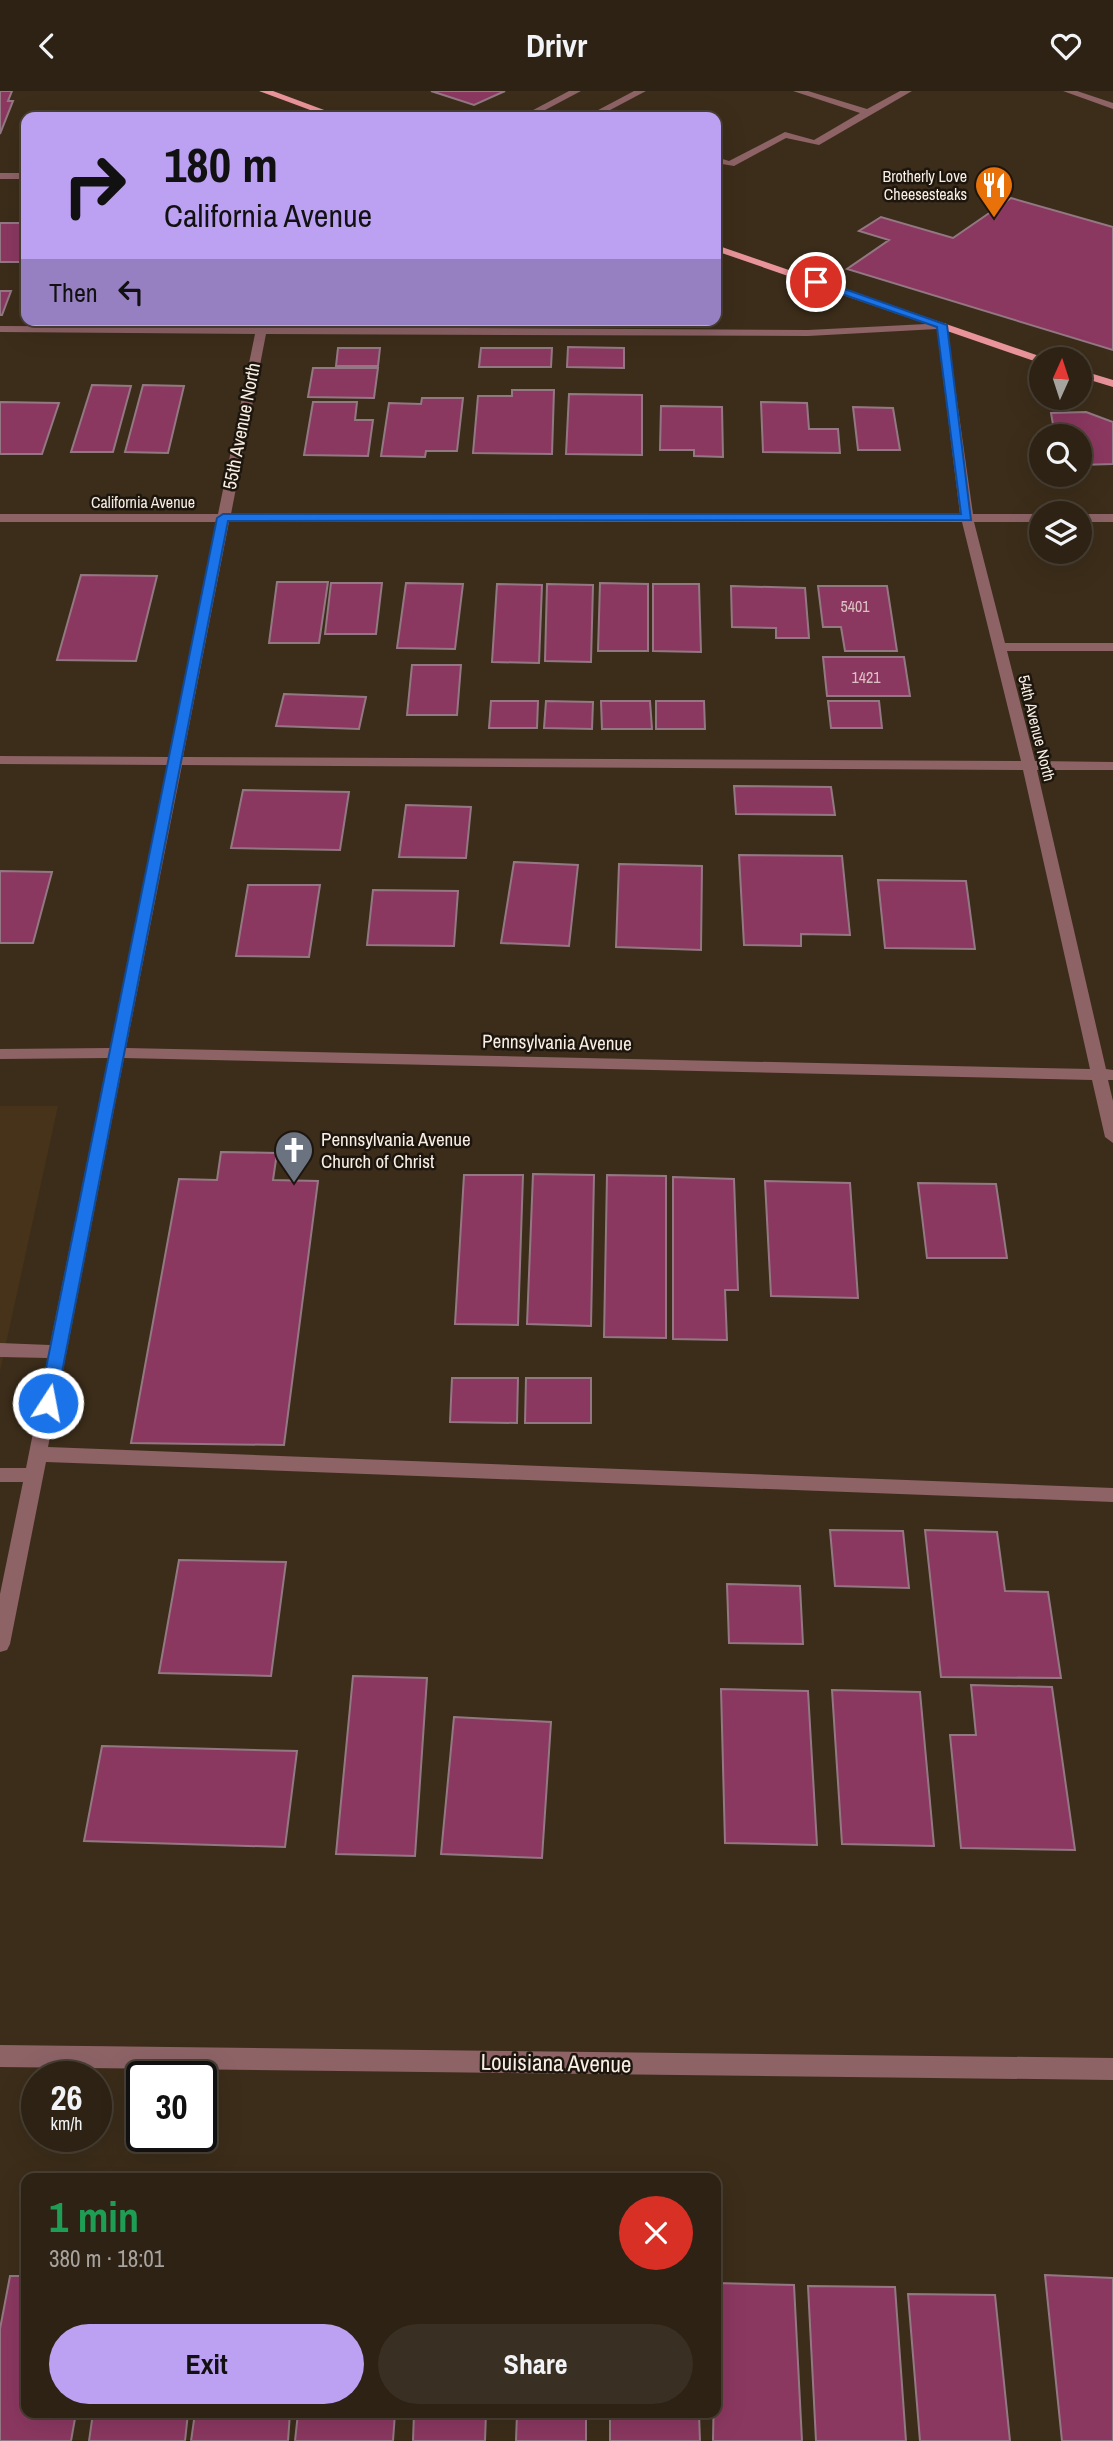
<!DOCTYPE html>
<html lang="en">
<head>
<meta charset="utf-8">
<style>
	:root { --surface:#2d2214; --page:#392f22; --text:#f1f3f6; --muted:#a7a4a0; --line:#483f34; --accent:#bca0f2 }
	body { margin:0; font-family:"Archivo Narrow",sans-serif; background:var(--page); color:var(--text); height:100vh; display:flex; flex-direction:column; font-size:26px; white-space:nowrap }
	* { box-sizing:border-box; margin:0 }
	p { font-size:23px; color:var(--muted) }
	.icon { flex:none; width:38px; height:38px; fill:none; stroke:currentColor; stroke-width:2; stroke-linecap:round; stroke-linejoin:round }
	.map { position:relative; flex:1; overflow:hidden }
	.side { position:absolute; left:21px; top:2082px; width:700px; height:245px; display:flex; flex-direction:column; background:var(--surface); border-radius:14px; box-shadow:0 7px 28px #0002,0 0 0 2px var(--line) }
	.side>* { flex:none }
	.guide { position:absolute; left:21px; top:21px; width:700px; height:214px; border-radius:14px; box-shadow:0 7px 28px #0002,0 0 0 2px var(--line); background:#bca0f2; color:#111; overflow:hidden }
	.needle { width:46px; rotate:3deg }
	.controls { position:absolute; left:1029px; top:256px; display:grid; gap:14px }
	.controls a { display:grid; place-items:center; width:63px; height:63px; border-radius:50%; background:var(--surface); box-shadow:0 7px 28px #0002,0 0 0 2px var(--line); font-size:35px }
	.speed { position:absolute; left:21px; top:1970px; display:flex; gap:14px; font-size:35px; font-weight:700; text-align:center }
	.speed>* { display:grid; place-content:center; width:91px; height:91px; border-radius:50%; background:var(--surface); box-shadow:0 7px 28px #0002,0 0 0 2px var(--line); line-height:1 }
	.speed small { font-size:18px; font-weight:400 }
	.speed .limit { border:4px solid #111; border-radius:10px; background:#fff; color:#111 }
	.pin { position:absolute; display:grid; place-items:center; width:60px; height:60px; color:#fff; margin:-30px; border:4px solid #fff; border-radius:50%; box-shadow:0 2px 7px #0007 }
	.me { position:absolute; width:77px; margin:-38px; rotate:11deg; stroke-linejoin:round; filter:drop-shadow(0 0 5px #0008) }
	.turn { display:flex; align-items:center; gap:24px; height:147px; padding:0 28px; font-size:32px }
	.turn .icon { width:91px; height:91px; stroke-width:2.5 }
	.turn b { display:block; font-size:49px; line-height:60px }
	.then { display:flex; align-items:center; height:66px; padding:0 28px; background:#0003; gap:14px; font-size:26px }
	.round { display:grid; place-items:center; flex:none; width:74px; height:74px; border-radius:37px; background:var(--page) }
	.head { display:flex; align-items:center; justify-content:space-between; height:119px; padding:0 28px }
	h1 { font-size:42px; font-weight:700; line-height:52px; color:#1e9e55 }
	.button { display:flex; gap:14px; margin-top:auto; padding:14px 28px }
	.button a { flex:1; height:80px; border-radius:42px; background:var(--accent); color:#111; font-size:28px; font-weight:700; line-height:80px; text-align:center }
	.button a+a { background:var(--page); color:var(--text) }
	header { display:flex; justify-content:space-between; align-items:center; height:91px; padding:0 28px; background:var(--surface); font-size:32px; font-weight:700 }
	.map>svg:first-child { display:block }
</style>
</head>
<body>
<header><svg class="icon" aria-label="back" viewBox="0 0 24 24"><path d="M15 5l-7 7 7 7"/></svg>Drivr<svg class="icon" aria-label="heart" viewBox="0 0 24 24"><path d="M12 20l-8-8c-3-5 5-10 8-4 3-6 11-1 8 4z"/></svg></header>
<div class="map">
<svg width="1113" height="2350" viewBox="0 0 1113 2350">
	<rect width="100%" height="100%" fill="#3c2d1a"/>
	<!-- built -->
	<path fill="#46331a" d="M0,1015H58L0,1280Z"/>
	<!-- building -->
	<path fill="#8b3860" stroke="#937883" stroke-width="2" d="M0,0H12L8,10H13L0,43Z
		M431,0H505L474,14Z
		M1011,107L1113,136V259L847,178L889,149L859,140L881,126L953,147Z
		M0,132H26V164L24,171H0Z
		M0,200H11L2,224H0Z
		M568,256L624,257V277L567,276Z
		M338,257H380L378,275H336Z
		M481,257H552L551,276H479Z
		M313,277H378L374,307L308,306Z
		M92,294L131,295L113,361H71Z
		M143,294L184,295L168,362L125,361Z
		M512,299H554L552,363L473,362L478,305H512Z
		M569,303L642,304V364L566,363Z
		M422,307H463L457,360H426L425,366L381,365L389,312L421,313Z
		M0,311L59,312L42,363H0Z
		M313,311H357L355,329H373L368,365L304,364Z
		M761,311L807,312L809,338H838L840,362L763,361Z
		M661,315L722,316L723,366L694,365V359H660Z
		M853,316L893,317L900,359H858Z
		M1086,321L1113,331V373L1080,374V345H1055L1051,322Z
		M81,484L157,485L136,570L57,569Z
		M277,491H328L319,552H269Z
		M331,492H382L376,543H325Z
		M406,492L463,493L455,558L397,557Z
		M600,492L648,493V560H598Z
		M497,493L542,494L539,572L492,571Z
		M547,493L593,494L591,571L545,570Z
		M653,493H699L701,561L653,560Z
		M731,495L805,497L809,547H776V537L732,536Z
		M818,495H887L897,560H845L841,536H823Z
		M823,566H904L910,605H827Z
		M412,574H461L457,624H407Z
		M284,603L366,606L359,638L276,635Z
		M491,610H538L537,637H489Z
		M546,610L593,611L592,638L544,637Z
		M601,610H650L652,638H602Z
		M656,610H704L705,638H656Z
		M828,610H879L882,637H831Z
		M734,695L831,696L835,724L736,723Z
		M243,699L349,701L340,759L231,757Z
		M406,714L471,716L466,767L399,766Z
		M739,764L842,765L850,844L801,843V855L744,854Z
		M514,771L578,774L569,855L501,852Z
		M619,773L702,775L701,859L616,856Z
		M0,780L52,781L33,852H0Z
		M878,789L966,790L975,858L885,857Z
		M248,794H320L309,866L236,865Z
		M373,799L458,800L454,855L367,854Z
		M221,1061L277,1062L273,1089L318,1090L284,1354L131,1352L179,1088L217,1089Z
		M533,1083L594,1084L591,1235L527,1233Z
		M464,1084H523L518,1234L455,1233Z
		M607,1084L666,1085V1247L604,1246Z
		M673,1086L734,1088L738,1199H725L727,1249L673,1248Z
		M765,1090L850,1092L858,1207L771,1205Z
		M918,1092L996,1093L1007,1167H927Z
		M452,1287H518L517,1332L450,1331Z
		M526,1287H591V1332H525Z
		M830,1439L903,1440L909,1497L835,1495Z
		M925,1439L997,1441L1005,1500L1048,1501L1061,1587L941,1586Z
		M179,1469L286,1471L271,1585L159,1582Z
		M727,1493L800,1495L803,1553L729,1552Z
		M353,1585L427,1587L415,1765L336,1763Z
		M971,1594L1052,1596L1075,1759L961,1757L950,1644H976Z
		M721,1598L808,1600L817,1754L725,1752Z
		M832,1599L920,1601L934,1755L842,1753Z
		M454,1626L551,1631L542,1767L441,1763Z
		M102,1655L297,1660L285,1756L84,1750Z
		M1045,2184L1113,2187V2350H1062Z
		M10,2185H26V2322H76L71,2350H0V2238Z
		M716,2192L794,2194L802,2350H713Z
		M808,2195L895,2196L906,2350H816Z
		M908,2203L995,2204L1010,2350H920Z
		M93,2322H188L185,2350H89Z
		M195,2322H290L288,2350H191Z
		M298,2322H395L393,2350H295Z
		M414,2322H486L485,2350H413Z
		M517,2322H586V2350H516Z
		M610,2322H699L700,2350H610Z"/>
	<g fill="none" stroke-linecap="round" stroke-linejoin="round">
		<!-- minor -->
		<path fill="#8d6366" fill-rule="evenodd" d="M569,0H581L532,26H520Z
			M634,0H646L597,26H585Z
			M793,0H808L867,18L900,0H912L819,54L786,47L734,75L716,72V66L729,70L785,41L814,49L860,22Z
			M1063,0H1077L1113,12V18Z
			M0,82H26V88H0Z
			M257,229H269L267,236L808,239L946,232L973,423H1041V431H974L1005,552H1113V560H1007L1035,670L1113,671V679H1037L1106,978L1113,979V989H1108L1113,1010V1052L1105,1046L1092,989L124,967L48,1356L1113,1397V1411L46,1371L10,1553L7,1559L0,1561V1503L23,1391H0V1377H26L48,1267L0,1266V1252L50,1254L108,967L0,968V958L110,957L168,674L0,673V665L169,666L217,431H0V423H218L255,243L0,241V235L256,236ZM937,238L960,423H231L266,243L808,245ZM229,431H962L1021,670L183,666ZM182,674L1023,679L1090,978L126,957Z
			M1080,423H1113V431H1080Z
			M0,1954L1113,1967V1989L0,1976Z"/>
		<!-- major -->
		<path fill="#e9949a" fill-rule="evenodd" d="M259,0H273L343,26H329Z
			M716,154L1045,267L1046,268H1041V272L1037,271L716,160Z
			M1080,279L1113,289V296L1080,286Z"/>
	</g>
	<!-- route -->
	<path fill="#1a73e8" stroke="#114b97" stroke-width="2" d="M816,188L947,234L971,429L228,430L56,1312L54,1317H42L39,1312L217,427L223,423H961L937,236L813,193L811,191Z"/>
	<!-- icons -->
	<defs>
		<symbol id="restaurant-pin" viewBox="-11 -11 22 30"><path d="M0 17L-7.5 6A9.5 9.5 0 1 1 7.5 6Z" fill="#e8710a" stroke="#1d160e"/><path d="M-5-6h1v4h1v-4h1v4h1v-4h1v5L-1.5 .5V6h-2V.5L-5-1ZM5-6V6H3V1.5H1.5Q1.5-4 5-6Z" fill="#fff"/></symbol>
		<symbol id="church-pin" viewBox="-11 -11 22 30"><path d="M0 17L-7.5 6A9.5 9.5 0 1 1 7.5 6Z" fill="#6b7280" stroke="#1d160e"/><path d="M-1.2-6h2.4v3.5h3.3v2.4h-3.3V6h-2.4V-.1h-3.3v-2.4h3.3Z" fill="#fff"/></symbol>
	</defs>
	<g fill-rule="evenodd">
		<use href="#restaurant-pin" x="972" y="72" width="44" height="60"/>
		<use href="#church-pin" x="272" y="1037" width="44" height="60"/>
	</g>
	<g text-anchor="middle" stroke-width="5" stroke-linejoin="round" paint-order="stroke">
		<!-- far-poi labels -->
		<g font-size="16" fill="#f8eee3" stroke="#1d160e" text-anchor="end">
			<text x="967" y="91">Brotherly Love<tspan x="967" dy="18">Cheesesteaks</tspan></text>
		</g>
		<!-- far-street labels -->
		<g font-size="16" fill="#f8eee3" stroke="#1d160e">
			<text x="143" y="417">California Avenue</text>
			<text transform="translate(1037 637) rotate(76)" y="6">54th Avenue North</text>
		</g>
		<!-- number labels -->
		<g font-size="16" fill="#ddc0c2">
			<text x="855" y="521">5401</text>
			<text x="866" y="592">1421</text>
		</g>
		<!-- street labels -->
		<g font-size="19" fill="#f8eee3" stroke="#1d160e">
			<text transform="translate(241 335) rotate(-79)" y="7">55th Avenue North</text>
			<text transform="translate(557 951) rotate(1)" y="7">Pennsylvania Avenue</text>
		</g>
		<!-- poi labels -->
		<g font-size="19" fill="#f8eee3" stroke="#1d160e" text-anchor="start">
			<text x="321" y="1055">Pennsylvania Avenue<tspan x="321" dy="22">Church of Christ</tspan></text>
		</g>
		<!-- near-street labels -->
		<g font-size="23" fill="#f8eee3" stroke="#1d160e">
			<text transform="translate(556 1972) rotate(1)" y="8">Louisiana Avenue</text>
		</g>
	</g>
</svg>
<div class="controls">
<a><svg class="needle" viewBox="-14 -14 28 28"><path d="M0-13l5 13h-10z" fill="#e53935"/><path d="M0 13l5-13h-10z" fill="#a7a4a0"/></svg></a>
<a><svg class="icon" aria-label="search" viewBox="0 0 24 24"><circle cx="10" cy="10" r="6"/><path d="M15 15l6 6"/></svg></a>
<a><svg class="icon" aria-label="layers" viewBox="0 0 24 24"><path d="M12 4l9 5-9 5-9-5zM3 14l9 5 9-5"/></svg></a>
</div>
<div class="speed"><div>26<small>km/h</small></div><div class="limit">30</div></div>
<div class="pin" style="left:816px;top:191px;background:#d93025"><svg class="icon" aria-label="arrive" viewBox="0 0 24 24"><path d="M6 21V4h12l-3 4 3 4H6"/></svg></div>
<svg class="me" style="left:48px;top:1312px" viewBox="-20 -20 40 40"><circle r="17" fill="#1a73e8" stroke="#fff" stroke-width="3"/><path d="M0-11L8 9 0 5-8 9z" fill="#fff"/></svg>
<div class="guide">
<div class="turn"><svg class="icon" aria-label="right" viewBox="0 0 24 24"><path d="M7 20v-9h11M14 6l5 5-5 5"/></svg><div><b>180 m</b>California Avenue</div></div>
<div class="then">Then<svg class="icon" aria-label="left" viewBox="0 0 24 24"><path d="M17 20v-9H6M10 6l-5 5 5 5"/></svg></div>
</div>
<section class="side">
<div class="head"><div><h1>1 min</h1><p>380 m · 18:01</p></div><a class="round" style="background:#d93025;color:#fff"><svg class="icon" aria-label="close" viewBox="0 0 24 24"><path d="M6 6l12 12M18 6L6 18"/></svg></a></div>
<div class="button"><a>Exit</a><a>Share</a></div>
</section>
</div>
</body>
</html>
